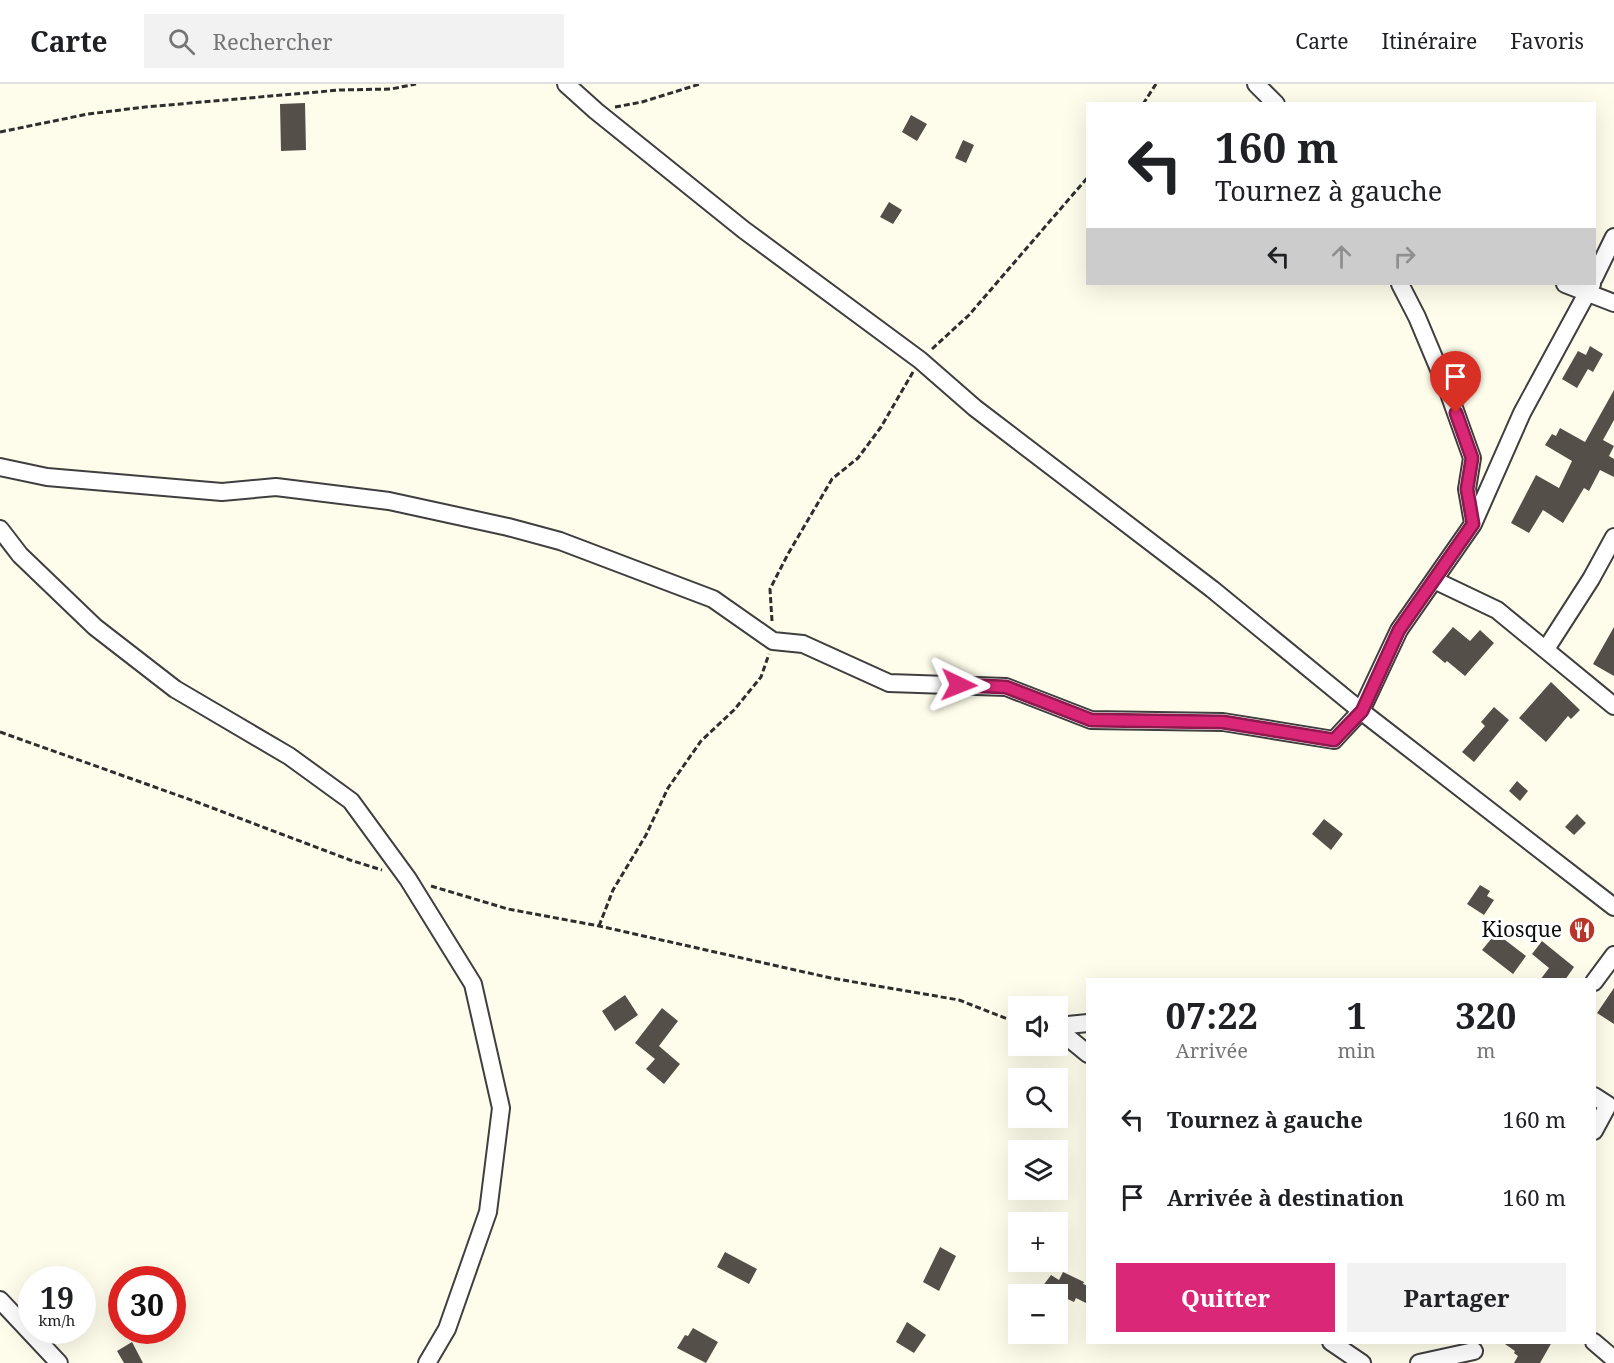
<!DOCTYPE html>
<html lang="fr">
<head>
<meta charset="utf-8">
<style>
	:root { --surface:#fff; --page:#f2f2f2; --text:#202124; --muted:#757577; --line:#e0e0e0; --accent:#db2777 }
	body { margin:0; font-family:"Noto Serif",serif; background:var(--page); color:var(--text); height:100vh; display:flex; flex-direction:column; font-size:22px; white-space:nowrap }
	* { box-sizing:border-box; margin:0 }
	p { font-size:20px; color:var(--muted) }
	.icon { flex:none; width:33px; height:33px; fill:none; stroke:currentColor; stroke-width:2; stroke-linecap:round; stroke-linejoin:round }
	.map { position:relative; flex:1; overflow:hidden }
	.side { position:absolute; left:1086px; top:894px; width:510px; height:366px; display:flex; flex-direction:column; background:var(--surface); border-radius:0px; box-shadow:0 6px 24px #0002 }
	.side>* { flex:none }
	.hud { position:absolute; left:1086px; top:18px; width:510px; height:183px; border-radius:0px; box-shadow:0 6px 24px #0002; background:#fff; color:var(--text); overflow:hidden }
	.controls { position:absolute; left:1008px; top:912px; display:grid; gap:12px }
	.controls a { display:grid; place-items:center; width:60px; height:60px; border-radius:0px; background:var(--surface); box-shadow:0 6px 24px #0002; font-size:30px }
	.speed { position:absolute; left:18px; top:1182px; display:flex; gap:12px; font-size:30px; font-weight:700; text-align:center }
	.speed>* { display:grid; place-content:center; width:78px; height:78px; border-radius:50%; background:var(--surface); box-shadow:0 6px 24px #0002; line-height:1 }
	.speed small { font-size:15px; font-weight:400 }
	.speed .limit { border:9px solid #d22; background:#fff; color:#111 }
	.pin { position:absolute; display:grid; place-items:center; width:51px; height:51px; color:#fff; margin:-62px -26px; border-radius:50% 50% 50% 0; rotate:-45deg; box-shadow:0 0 6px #0007 }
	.pin .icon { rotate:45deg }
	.me { position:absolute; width:66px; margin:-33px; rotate:92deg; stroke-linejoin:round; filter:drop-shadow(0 0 4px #0008) }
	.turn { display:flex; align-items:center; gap:21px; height:126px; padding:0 30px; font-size:27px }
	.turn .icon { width:78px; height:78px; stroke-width:2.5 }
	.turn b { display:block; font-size:42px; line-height:51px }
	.lanes { display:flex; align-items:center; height:57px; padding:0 30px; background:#0003; justify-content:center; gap:30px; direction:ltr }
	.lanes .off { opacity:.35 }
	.eta { display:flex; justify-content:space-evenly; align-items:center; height:102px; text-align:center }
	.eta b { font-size:36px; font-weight:700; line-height:42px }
	.cta { display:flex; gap:12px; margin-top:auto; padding:12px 30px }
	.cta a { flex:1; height:69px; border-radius:0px; background:var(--accent); color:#fff; font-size:24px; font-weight:700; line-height:69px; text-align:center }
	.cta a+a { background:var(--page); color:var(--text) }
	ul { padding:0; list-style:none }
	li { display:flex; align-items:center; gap:18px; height:78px; padding:0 30px }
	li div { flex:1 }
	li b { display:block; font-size:22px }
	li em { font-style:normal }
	header { display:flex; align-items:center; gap:36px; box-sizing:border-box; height:84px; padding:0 30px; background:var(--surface); border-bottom:2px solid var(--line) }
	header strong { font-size:28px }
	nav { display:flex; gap:33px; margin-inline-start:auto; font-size:21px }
	.search { width:420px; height:54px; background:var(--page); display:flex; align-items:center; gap:15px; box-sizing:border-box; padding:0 21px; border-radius:0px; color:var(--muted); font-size:22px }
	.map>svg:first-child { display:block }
</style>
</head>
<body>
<header>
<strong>Carte</strong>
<div class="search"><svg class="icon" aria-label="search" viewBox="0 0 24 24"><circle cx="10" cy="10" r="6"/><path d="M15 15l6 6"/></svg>Rechercher</div>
<nav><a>Carte</a><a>Itinéraire</a><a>Favoris</a></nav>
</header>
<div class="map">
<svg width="1614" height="1279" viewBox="0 0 1614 1279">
	<rect width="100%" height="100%" fill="#fefdeb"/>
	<!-- building -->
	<path fill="#544f49" d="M305,19L306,66L281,67L280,20Z
		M911,31L927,40L917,57L902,48Z
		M963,56L974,61L966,79L955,74Z
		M889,118L902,126L893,140L880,133Z
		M1590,262L1603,270L1593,288L1588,285L1577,304L1562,295L1578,267L1586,271Z
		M1614,306V336L1603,356L1614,362L1609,372L1614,375V393L1600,386L1589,407L1584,404L1563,439L1543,426L1529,449L1511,439L1536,391L1559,404L1572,377L1545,361L1552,350L1556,352L1560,344L1585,358Z
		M1453,543L1470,557L1480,546L1494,559L1465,592L1447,577L1445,579L1432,568Z
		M1614,543V592L1593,580Z
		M1551,598L1580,626L1571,635L1568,632L1546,658L1519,634Z
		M1494,623L1509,636L1474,678L1462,668L1485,642L1481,638Z
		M1517,697L1528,707L1520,717L1509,707Z
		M1577,730L1586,739L1574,751L1565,743Z
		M1324,735L1343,750L1331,766L1312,750Z
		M1480,801L1490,807L1487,812L1494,816L1484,831L1467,820Z
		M1496,849L1526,872L1513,890L1482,866Z
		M1542,857L1574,883L1565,896H1540L1549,884L1532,870Z
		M1614,904V940L1597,929Z
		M625,911L638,931L615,947L602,927Z
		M662,924L678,937L659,962L680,980L664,1000L646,985L655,975L635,959Z
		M940,1163L956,1172L939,1207L923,1198Z
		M725,1168L757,1185L749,1200L717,1183Z
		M1063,1188L1084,1198L1083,1200L1088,1202V1220L1076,1214L1074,1218L1042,1203L1051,1191L1059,1196Z
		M907,1238L926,1251L914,1269L896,1258Z
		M693,1244L718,1258L706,1279L677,1264L685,1251L688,1252Z
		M132,1258L143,1279H124L117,1267Z
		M1502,1258H1552L1540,1279H1514L1518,1272L1514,1269L1515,1267Z"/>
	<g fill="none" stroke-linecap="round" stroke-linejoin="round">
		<defs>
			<path id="street" d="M566,0L596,27L744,146L920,276L975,324L1212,505L1361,627L1614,823
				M1256,0L1276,20
				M1594,194L1614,153
				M1400,200L1417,233L1448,307L1472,374L1467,405L1473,439
				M1565,200L1614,219
				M0,383L47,393L222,408L276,403L389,417L508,443L560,457L713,515L773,557L803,560L889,599L1006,603L1091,636L1223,638L1334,656L1361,627L1399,546L1473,440L1522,329L1592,200
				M0,445L20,471L95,543L175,605L289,672L351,717L408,795L473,900L501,1024L488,1128L447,1245L427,1279
				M1434,496L1497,526L1614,622
				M1546,565L1591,495L1614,453
				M1594,898L1614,871
				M1058,942L1088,939
				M1058,952L1071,956L1088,970
				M1594,1012L1608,1021L1594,1047
				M0,1216L59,1279
				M1331,1258L1362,1279
				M1594,1258L1614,1275
				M1419,1279L1474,1267"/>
		</defs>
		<!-- street casing -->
		<use href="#street" stroke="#3f3f3f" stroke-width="20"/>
		<!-- path -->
		<path stroke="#2e2e2e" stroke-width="3" stroke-dasharray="6 3" stroke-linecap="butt" d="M1143,20L1156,0
			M615,23L642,18L700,0
			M0,48L88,30L145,23L340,6L391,5L416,0
			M932,265L969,231L1088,93
			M772,537L770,505L788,470L832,395L858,374L881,343L913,288
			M0,648L194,717L350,776L382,786
			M431,802L508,825L599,842L831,894L959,916L1018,939
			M599,842L613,806L646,751L668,704L701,657L734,626L761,593L769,570"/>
		<!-- street -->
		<use href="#street" stroke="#fff" stroke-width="16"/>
	</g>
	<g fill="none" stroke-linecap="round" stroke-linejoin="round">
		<defs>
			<path id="route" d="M959,601L1006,603L1091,636L1223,638L1334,656L1362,627L1399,546L1473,440L1467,405L1472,374L1456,329"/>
		</defs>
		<!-- route casing -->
		<use href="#route" stroke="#8e194d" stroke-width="15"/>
		<!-- route -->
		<use href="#route" stroke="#db2777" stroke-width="10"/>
	</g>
	<!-- icons -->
	<defs>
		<symbol id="restaurant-disc" viewBox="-11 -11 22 22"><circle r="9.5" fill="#b73629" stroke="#fff"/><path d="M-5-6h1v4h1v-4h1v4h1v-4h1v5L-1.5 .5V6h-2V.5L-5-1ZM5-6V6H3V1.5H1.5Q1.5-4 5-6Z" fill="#fff"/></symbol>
	</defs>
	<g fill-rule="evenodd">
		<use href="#restaurant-disc" x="1567" y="831" width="30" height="30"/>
	</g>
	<g text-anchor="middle" stroke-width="6" stroke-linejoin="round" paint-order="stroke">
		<!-- poi labels -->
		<g font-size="21" fill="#0c0c0c" stroke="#fff" text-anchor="end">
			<text x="1562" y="853">Kiosque</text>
		</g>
	</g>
</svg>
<div class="controls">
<a><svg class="icon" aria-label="sound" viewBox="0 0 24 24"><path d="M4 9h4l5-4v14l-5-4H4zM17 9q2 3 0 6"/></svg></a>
<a><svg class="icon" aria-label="search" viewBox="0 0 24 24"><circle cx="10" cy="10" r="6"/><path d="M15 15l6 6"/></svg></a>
<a><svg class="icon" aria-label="layers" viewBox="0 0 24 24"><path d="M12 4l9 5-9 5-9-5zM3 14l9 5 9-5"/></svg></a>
<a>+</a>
<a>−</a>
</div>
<div class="speed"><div>19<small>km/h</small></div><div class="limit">30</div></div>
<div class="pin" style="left:1456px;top:329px;background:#d93025"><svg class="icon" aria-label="arrive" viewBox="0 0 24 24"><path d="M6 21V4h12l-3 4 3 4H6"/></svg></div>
<svg class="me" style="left:959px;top:601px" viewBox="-20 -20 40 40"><path d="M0-17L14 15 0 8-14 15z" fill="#db2777" stroke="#fff" stroke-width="4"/></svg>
<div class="hud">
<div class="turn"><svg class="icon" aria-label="left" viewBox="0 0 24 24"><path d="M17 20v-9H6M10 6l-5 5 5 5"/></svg><div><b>160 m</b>Tournez à gauche</div></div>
<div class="lanes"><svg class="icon" aria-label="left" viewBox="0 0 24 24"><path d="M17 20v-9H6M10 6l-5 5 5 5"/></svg><svg class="icon off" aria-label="ahead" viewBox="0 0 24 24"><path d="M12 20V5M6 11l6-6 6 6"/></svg><svg class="icon off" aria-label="right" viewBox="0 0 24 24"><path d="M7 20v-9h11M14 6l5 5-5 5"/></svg></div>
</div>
<section class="side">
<div class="eta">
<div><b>07:22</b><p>Arrivée</p></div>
<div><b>1</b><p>min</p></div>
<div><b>320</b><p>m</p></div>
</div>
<ul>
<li><svg class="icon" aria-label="left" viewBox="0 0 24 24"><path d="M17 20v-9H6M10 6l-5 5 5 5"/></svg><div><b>Tournez à gauche</b></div><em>160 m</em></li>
<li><svg class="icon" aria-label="arrive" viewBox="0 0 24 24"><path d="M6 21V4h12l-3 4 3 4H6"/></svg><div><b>Arrivée à destination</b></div><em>160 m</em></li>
</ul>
<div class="cta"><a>Quitter</a><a>Partager</a></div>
</section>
</div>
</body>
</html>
